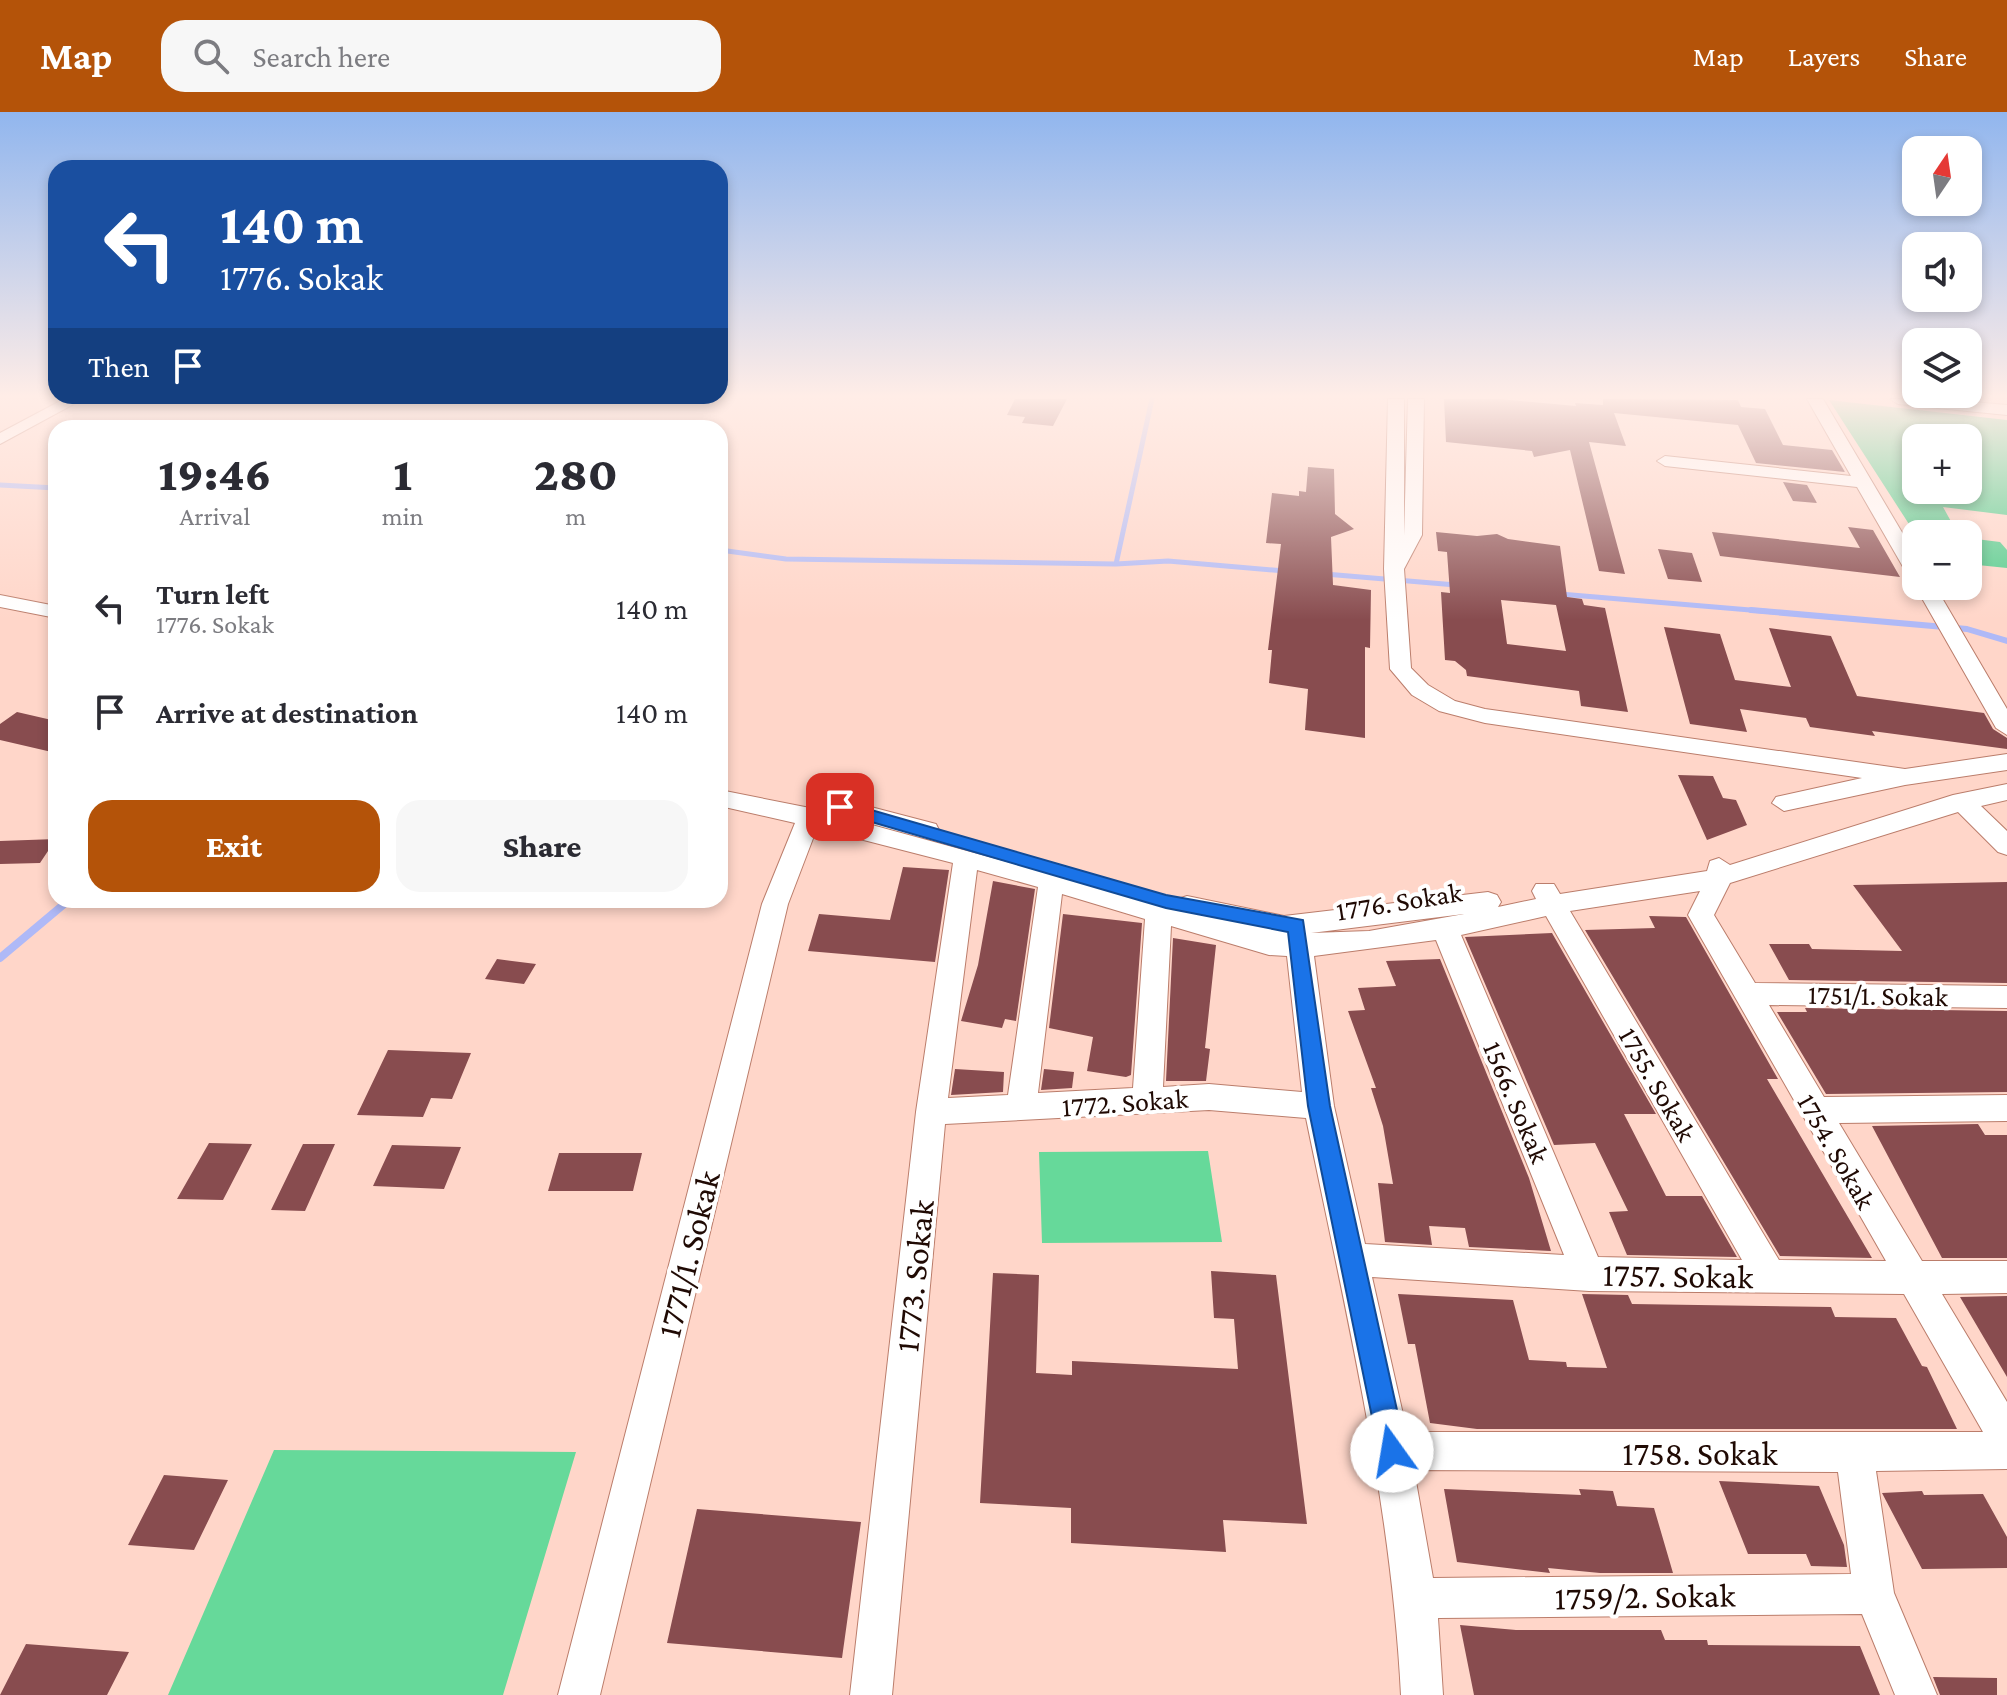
<!DOCTYPE html>
<html lang="en">
<head>
<meta charset="utf-8">
<style>
	:root { --surface:#fff; --page:#f7f7f7; --text:#2b2b33; --muted:#7c7c81; --accent:#b45309 }
	body { margin:0; font-family:"Crimson Pro",serif; background:var(--page); color:var(--text); height:100vh; display:flex; flex-direction:column; font-size:30px; white-space:nowrap }
	* { box-sizing:border-box; margin:0 }
	p { font-size:26px; color:var(--muted) }
	.icon { flex:none; width:44px; height:44px; fill:none; stroke:currentColor; stroke-width:2; stroke-linecap:round; stroke-linejoin:round }
	.map { position:relative; flex:1; overflow:hidden }
	.details { position:absolute; left:48px; top:308px; width:680px; height:488px; display:flex; flex-direction:column; background:var(--surface); border-radius:24px; box-shadow:0 4px 12px #0003 }
	.details>* { flex:none }
	.hud { position:absolute; left:48px; top:48px; width:680px; height:244px; border-radius:24px; box-shadow:0 4px 12px #0003; background:#1a4fa0; color:#fff; overflow:hidden }
	.needle { width:52px; rotate:13deg }
	.buttons { position:absolute; left:1902px; top:24px; display:grid; gap:16px }
	.buttons a { display:grid; place-items:center; width:80px; height:80px; border-radius:16px; background:var(--surface); box-shadow:0 4px 12px #0003; font-size:40px }
	.pin { position:absolute; display:grid; place-items:center; width:68px; height:68px; color:#fff; margin:-34px; border-radius:16px; box-shadow:0 4px 12px #0006 }
	.me { position:absolute; width:88px; margin:-44px; rotate:347deg; stroke-linejoin:round; filter:drop-shadow(0 0 6px #0008) }
	.turn { display:flex; align-items:center; gap:28px; height:168px; padding:0 40px; font-size:36px }
	.turn .icon { width:104px; height:104px; stroke-width:2.5 }
	.turn b { display:block; font-size:56px; line-height:68px }
	.then { display:flex; align-items:center; height:76px; padding:0 40px; background:#0003; gap:16px; font-size:30px }
	.eta { display:flex; justify-content:space-evenly; align-items:center; height:136px; text-align:center }
	.eta b { font-size:48px; font-weight:800; line-height:56px }
	.action { display:flex; gap:16px; margin-top:auto; padding:16px 40px }
	.action a { flex:1; height:92px; border-radius:24px; background:var(--accent); color:#fff; font-size:32px; font-weight:800; line-height:92px; text-align:center }
	.action a+a { background:var(--page); color:var(--text) }
	ul { padding:0; list-style:none }
	li { display:flex; align-items:center; gap:24px; height:104px; padding:0 40px }
	li div { flex:1 }
	li b { display:block; font-size:30px }
	li em { font-style:normal }
	header { display:flex; align-items:center; gap:48px; box-sizing:border-box; height:112px; padding:0 40px; background:var(--accent); color:#fff }
	header strong { font-size:38px }
	nav { display:flex; gap:44px; margin-inline-start:auto; font-size:28px }
	.search { width:560px; height:72px; background:var(--page); display:flex; align-items:center; gap:20px; box-sizing:border-box; padding:0 28px; border-radius:24px; color:var(--muted); font-size:30px }
	.map>svg:first-child { display:block }
</style>
</head>
<body>
<header>
<strong>Map</strong>
<div class="search"><svg class="icon" aria-label="search" viewBox="0 0 24 24"><circle cx="10" cy="10" r="6"/><path d="M15 15l6 6"/></svg>Search here</div>
<nav><a>Map</a><a>Layers</a><a>Share</a></nav>
</header>
<div class="map">
<svg width="2007" height="1583" viewBox="0 0 2007 1583">
	<rect width="100%" height="100%" fill="#ffd6c9"/>
	<!-- green -->
	<path fill="#66d99a" d="M1208,1039L1222,1130L1042,1131L1039,1040Z
		M274,1338L576,1340L503,1583H168Z"/>
	<!-- forest -->
	<path fill="#4dcc8a" fill-rule="evenodd" d="M1829,288L2007,308V403L1943,395L1958,422L1916,423ZM1916,326H1968V378H1916Z
		M1968,426L2000,430L2007,438V456L1968,452Z"/>
	<g fill="none" stroke-linecap="round" stroke-linejoin="round">
		<!-- stream-far2 -->
		<path stroke="#afb9f7" stroke-width="5" d="M0,373L56,376
			M720,438L786,447L1116,452L1168,449L1285,459
			M1116,452L1152,287
			M1325,462L1456,473
			M1560,482L1774,500"/>
		<!-- stream-far1 -->
		<path stroke="#afb9f7" stroke-width="6" d="M1751,498L1967,517L2007,529"/>
		<!-- stream -->
		<path stroke="#afb9f7" stroke-width="8" d="M0,846L69,788"/>
	</g>
	<!-- building -->
	<path fill="#884c4f" fill-rule="evenodd" d="M1015,287H1067L1053,314L1022,311L1025,305L1007,303Z
		M1444,287H1499L1576,294L1575,291L1603,293V287L1738,288L1741,295L1765,297L1783,333L1832,338L1845,360L1756,351L1738,313L1614,301L1626,334L1589,330L1625,462L1599,459L1570,338L1534,345L1532,339L1446,330Z
		M1308,355L1334,357L1335,402L1354,417L1331,425L1333,473L1371,478L1370,536L1365,535V626L1305,618L1308,577L1269,571L1272,538H1268L1281,432L1266,431L1272,381L1299,384V379L1306,380Z
		M1783,370L1807,373L1817,391L1793,389Z
		M1848,415L1873,418L1900,465L1720,444L1712,420L1860,436Z
		M1436,420L1477,424L1497,422L1508,427L1560,434L1567,485L1582,487L1584,493L1605,496L1628,600L1581,594L1579,579L1467,564L1466,558L1455,549L1445,548L1441,480L1450,481L1447,440L1438,439ZM1501,488L1556,493L1566,539L1507,532Z
		M1658,437L1692,441L1702,470L1668,467Z
		M1664,515L1720,522L1735,568L1791,575L1769,516L1831,524L1857,584L1984,601L1993,617L2007,626V637L1872,619L1875,624L1810,615L1806,606L1740,597L1747,620L1690,612Z
		M17,600L56,609V641L0,628V612Z
		M1678,663L1713,664L1723,686L1736,688L1747,713L1707,728Z
		M56,727L40,751L0,752V729Z
		M903,755L949,758L935,850L808,839L819,802L890,808Z
		M993,769L1035,777L1016,909L1005,907L1002,916L961,909L978,853Z
		M2007,770V871L1789,868L1769,832H1809L1812,837L1902,839L1853,773Z
		M1063,802L1142,811L1131,963L1126,965L1087,959L1093,925L1049,916Z
		M1649,804L1686,805L1778,967H1767L1872,1146L1780,1144L1585,818L1655,816Z
		M1552,821L1656,1002H1624L1666,1084H1702L1737,1145L1627,1143L1609,1100L1628,1099L1595,1031L1554,1033L1465,825Z
		M1173,826L1216,833L1205,936L1210,937L1206,969H1166Z
		M497,847L536,852L524,872L485,867Z
		M1440,847L1529,1066L1551,1139L1469,1135L1465,1116L1429,1114L1432,1133L1385,1130L1378,1071L1393,1072L1383,1014L1371,976H1376L1348,899L1365,898L1358,876L1396,874L1386,849Z
		M1805,896L2007,899V980L1826,982L1777,900H1807Z
		M388,938L471,941L452,987L431,986L423,1005L357,1003Z
		M955,957L1004,960L1003,980L951,983Z
		M1044,957L1074,960L1072,976L1041,978Z
		M1978,1012L1985,1023H2007V1146H1942L1872,1014Z
		M209,1031L252,1032L223,1088L177,1087Z
		M303,1032H335L305,1099L271,1098Z
		M392,1033L461,1035L444,1077L373,1074Z
		M559,1041H642L633,1079H548Z
		M1211,1159L1276,1163L1307,1412L1223,1408L1226,1440L1071,1431V1396L980,1391L993,1161L1039,1163L1036,1261L1072,1263V1249L1238,1257L1234,1207L1214,1206Z
		M1398,1182L1513,1188L1529,1248L1566,1250L1567,1255L1607,1256L1582,1182L1628,1183L1632,1192L1831,1195L1835,1205L1896,1206L1922,1254L1927,1255L1957,1317H1477L1430,1311L1415,1232H1408Z
		M2007,1184V1265L1960,1185Z
		M164,1363L228,1368L194,1438L128,1433Z
		M1719,1369L1819,1374L1844,1433L1847,1455L1811,1454L1806,1442H1748Z
		M1444,1377L1581,1383L1579,1377L1613,1379L1617,1394L1654,1396L1673,1461H1600L1548,1456L1550,1461L1457,1450Z
		M1922,1379L1924,1383L1983,1382L2007,1425V1456L1922,1457L1882,1381Z
		M697,1397L861,1410L842,1546L667,1531Z
		M1460,1513L1516,1518H1661L1665,1528H1707L1708,1533L1860,1534L1880,1583H1474Z
		M26,1532L129,1540L107,1583H0Z
		M1933,1565L1997,1566V1583H1940Z"/>
	<g fill="none" stroke-linecap="round" stroke-linejoin="round">
		<defs>
			<path id="minor" d="M64,287H83L0,332V321Z
				M1388,287H1404V424L1408,287H1424L1422,423L1404,457L1411,556L1428,573L1455,589L1485,597L1905,657L2007,642V658L1905,673L1784,699L1772,691L1776,685L1862,666L1485,611L1439,599L1412,583L1390,557L1384,457Z
				M1807,287H1823L1916,444V466L1906,460L1857,375L1665,354L1657,349L1665,344L1851,364Z
				M1890,287H1939L2007,293V303L1898,292Z
				M1915,474H1935L2007,597V623L1996,616Z
				M0,483L56,494V506L0,495Z
				M2007,672V688L1981,694L2007,719V743L1998,740L1958,700L1730,771L1714,803L1755,871L2007,874V896L1769,893L1824,985L2007,983V1009L1839,1011L1922,1149H2007V1181L1942,1182L2007,1290V1357L1876,1359L1894,1481L1937,1583H1895L1862,1502L1438,1506L1443,1583H1401C1391,1387 1345,1197 1306,1006L1209,998L945,1012L892,1583H850L916,1000L953,751L817,716L788,792L600,1583H558L762,792L795,711L720,694V678L810,696L1175,796L1178,787L1187,784L1284,804L1488,780L1497,783L1501,790L1498,795L1536,787L1532,779L1536,772H1554L1560,782L1707,759L1710,749L1719,746L1730,753L1953,683ZM977,758L1038,775L1008,983L948,986ZM1700,779L1688,803L1886,1149L1779,1148L1570,799ZM1062,782L1145,807L1133,976L1038,981ZM1464,802L1369,819L1311,821ZM1546,804L1742,1148L1598,1145L1461,823ZM1171,814L1269,843L1287,844L1302,980L1209,972L1163,975ZM1436,828L1564,1143L1365,1132L1334,994L1314,844ZM1372,1165L1589,1179L1904,1182L1983,1320H1407ZM1414,1358L1838,1360L1851,1462L1433,1466Z
				M825,683L936,712L939,718L936,724L927,727L817,697L813,691L817,685Z"/>
		</defs>
		<!-- minor casing -->
		<use href="#minor" stroke="#bb7d6b" stroke-width="2"/>
		<!-- minor -->
		<use href="#minor" fill="#fff" fill-rule="evenodd"/>
	</g>
	<!-- sky -->
	<linearGradient id="sky" x2="0" y2="1"><stop stop-color="#91b6ee"/><stop offset="0.56" stop-color="#ffede7"/><stop offset="1" stop-color="#ffede7" stop-opacity="0"/></linearGradient>
	<rect width="2007" height="508" fill="url(#sky)"/>
	<!-- route -->
	<path fill="#1a73e8" stroke="#114b97" stroke-width="2" d="M840,689L1166,783L1303,808L1330,994L1406,1339L1402,1348L1392,1352L1383,1348L1379,1339L1308,994L1288,820L1166,796L834,699V691Z"/>
	<g text-anchor="middle" stroke-width="8" stroke-linejoin="round" paint-order="stroke">
		<!-- street labels -->
		<g font-size="28" fill="#200a04" stroke="#fff">
			<text transform="translate(1399 789) rotate(-9)" y="10">1776. Sokak</text>
			<text transform="translate(1878 883) rotate(1)" y="10">1751/1. Sokak</text>
			<text transform="translate(1658 972) rotate(60)" y="10">1755. Sokak</text>
			<text transform="translate(1125 990) rotate(-4)" y="10">1772. Sokak</text>
			<text transform="translate(1517 990) rotate(67)" y="10">1566. Sokak</text>
			<text transform="translate(1837 1039) rotate(60)" y="10">1754. Sokak</text>
		</g>
		<!-- near-street labels -->
		<g font-size="34" fill="#200a04" stroke="#fff">
			<text transform="translate(688 1142) rotate(-76)" y="12">1771/1. Sokak</text>
			<text transform="translate(1678 1163) rotate(1)" y="12">1757. Sokak</text>
			<text transform="translate(914 1164) rotate(-84)" y="12">1773. Sokak</text>
			<text x="1700" y="1353">1758. Sokak</text>
			<text transform="translate(1645 1484) rotate(-1)" y="12">1759/2. Sokak</text>
		</g>
	</g>
</svg>
<div class="buttons">
<a><svg class="needle" viewBox="-14 -14 28 28"><path d="M0-13l5 13h-10z" fill="#e53935"/><path d="M0 13l5-13h-10z" fill="#7c7c81"/></svg></a>
<a><svg class="icon" aria-label="sound" viewBox="0 0 24 24"><path d="M4 9h4l5-4v14l-5-4H4zM17 9q2 3 0 6"/></svg></a>
<a><svg class="icon" aria-label="layers" viewBox="0 0 24 24"><path d="M12 4l9 5-9 5-9-5zM3 14l9 5 9-5"/></svg></a>
<a>+</a>
<a>−</a>
</div>
<div class="pin" style="left:840px;top:695px;background:#d93025"><svg class="icon" aria-label="arrive" viewBox="0 0 24 24"><path d="M6 21V4h12l-3 4 3 4H6"/></svg></div>
<svg class="me" style="left:1392px;top:1339px" viewBox="-20 -20 40 40"><circle r="19" fill="#fff"/><path d="M0-13L10 11 0 6-10 11z" fill="#1a73e8"/></svg>
<div class="hud">
<div class="turn"><svg class="icon" aria-label="left" viewBox="0 0 24 24"><path d="M17 20v-9H6M10 6l-5 5 5 5"/></svg><div><b>140 m</b>1776. Sokak</div></div>
<div class="then">Then<svg class="icon" aria-label="arrive" viewBox="0 0 24 24"><path d="M6 21V4h12l-3 4 3 4H6"/></svg></div>
</div>
<section class="details">
<div class="eta">
<div><b>19:46</b><p>Arrival</p></div>
<div><b>1</b><p>min</p></div>
<div><b>280</b><p>m</p></div>
</div>
<ul>
<li><svg class="icon" aria-label="left" viewBox="0 0 24 24"><path d="M17 20v-9H6M10 6l-5 5 5 5"/></svg><div><b>Turn left</b><p>1776. Sokak</p></div><em>140 m</em></li>
<li><svg class="icon" aria-label="arrive" viewBox="0 0 24 24"><path d="M6 21V4h12l-3 4 3 4H6"/></svg><div><b>Arrive at destination</b></div><em>140 m</em></li>
</ul>
<div class="action"><a>Exit</a><a>Share</a></div>
</section>
</div>
</body>
</html>
